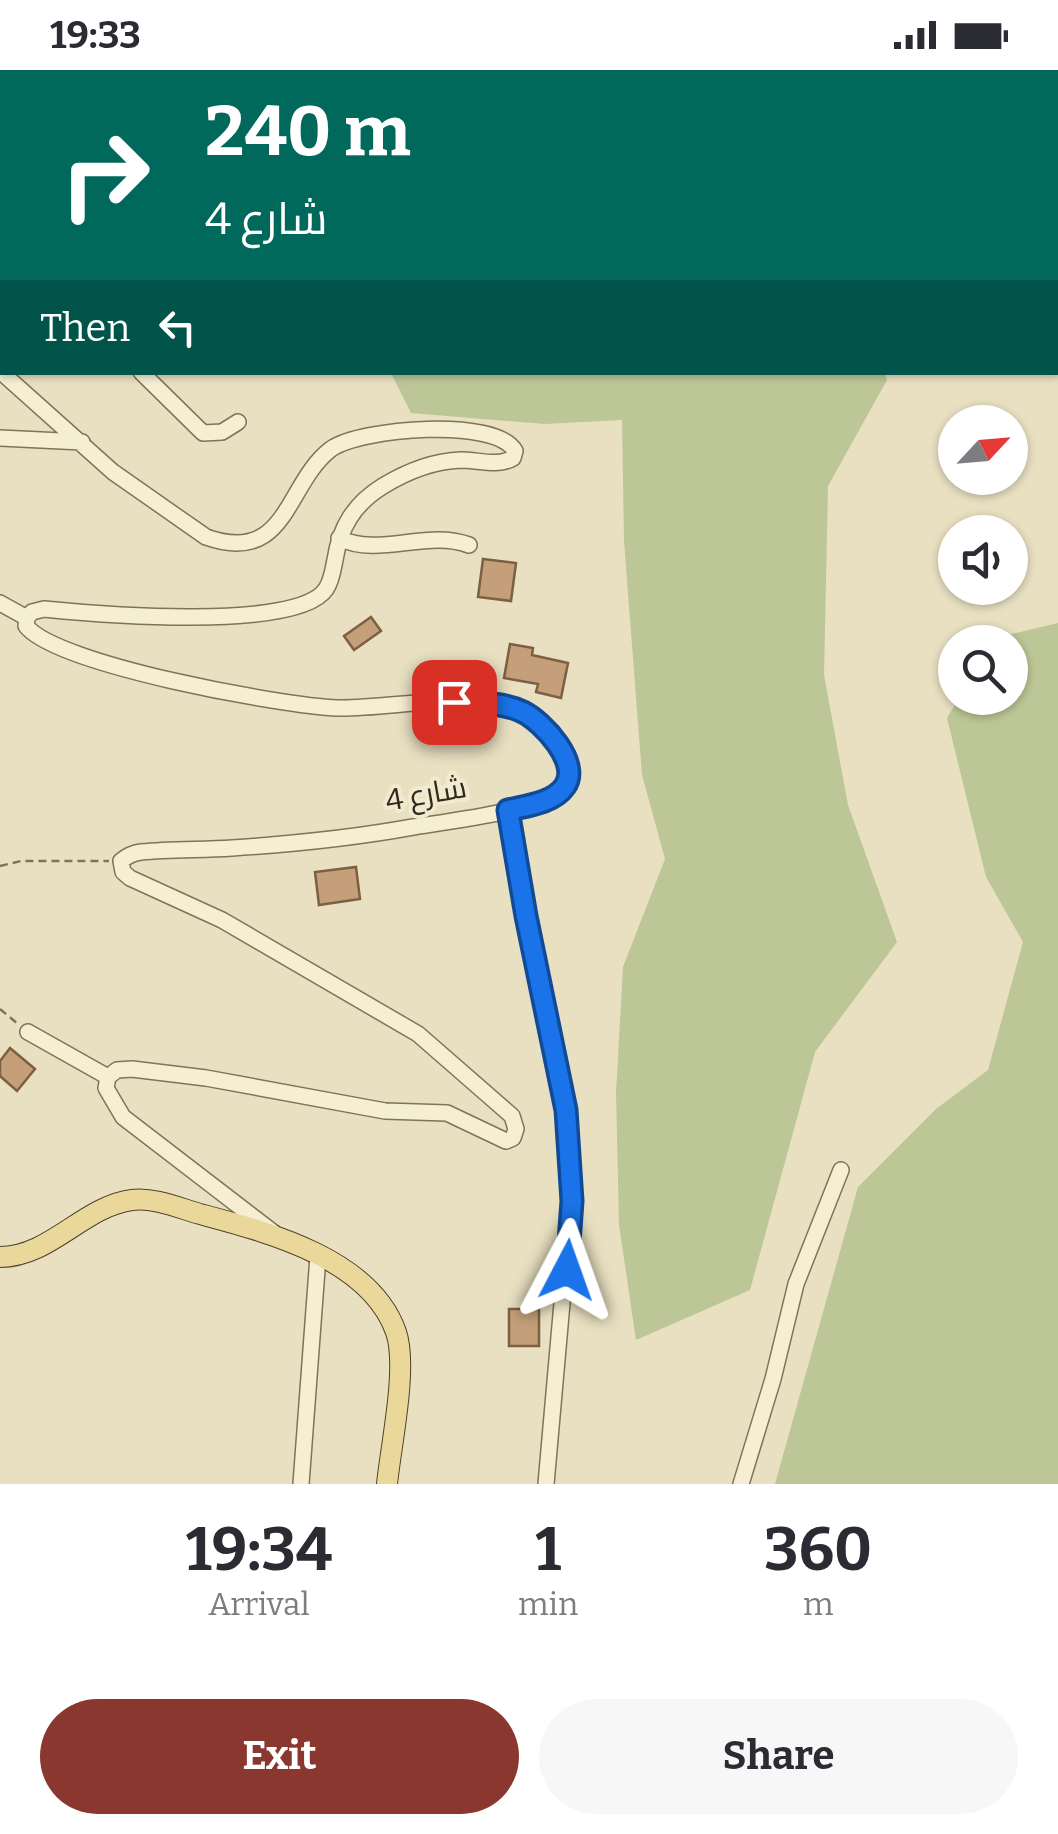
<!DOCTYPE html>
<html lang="en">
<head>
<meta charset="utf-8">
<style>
	:root { --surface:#fff; --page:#f7f7f7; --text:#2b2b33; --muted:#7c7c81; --accent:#8a3730 }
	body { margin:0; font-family:Bitter,Cairo,serif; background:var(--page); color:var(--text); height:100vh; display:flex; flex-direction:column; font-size:38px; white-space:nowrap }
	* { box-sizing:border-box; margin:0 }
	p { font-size:32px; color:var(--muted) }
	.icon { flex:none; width:55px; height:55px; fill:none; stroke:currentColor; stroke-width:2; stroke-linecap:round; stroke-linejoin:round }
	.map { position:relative; height:1414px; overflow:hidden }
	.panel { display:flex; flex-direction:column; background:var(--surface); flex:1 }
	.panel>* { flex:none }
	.banner { position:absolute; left:0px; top:0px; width:1060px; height:305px; box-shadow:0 2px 8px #0004; background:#00695c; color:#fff; overflow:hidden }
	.needle { width:65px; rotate:64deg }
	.controls { position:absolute; left:938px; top:335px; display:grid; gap:20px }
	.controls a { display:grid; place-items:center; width:90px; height:90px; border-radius:50%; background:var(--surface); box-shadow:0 2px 8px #0004; font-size:50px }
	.pin { position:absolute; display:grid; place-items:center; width:85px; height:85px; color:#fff; margin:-42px; border-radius:20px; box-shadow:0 5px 15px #0006 }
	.me { position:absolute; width:110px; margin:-55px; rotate:4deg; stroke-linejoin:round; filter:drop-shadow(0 0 8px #0008) }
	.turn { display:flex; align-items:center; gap:35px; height:210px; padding:0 40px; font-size:45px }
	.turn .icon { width:130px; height:130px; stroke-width:2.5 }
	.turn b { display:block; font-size:70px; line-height:85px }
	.then { display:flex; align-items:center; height:95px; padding:0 40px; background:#0003; gap:20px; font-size:38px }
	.eta { display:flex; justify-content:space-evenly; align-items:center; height:170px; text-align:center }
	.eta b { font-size:60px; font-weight:700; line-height:70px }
	.action { display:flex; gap:20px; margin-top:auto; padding:20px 40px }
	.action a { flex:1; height:115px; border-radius:60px; background:var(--accent); color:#fff; font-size:40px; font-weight:700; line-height:115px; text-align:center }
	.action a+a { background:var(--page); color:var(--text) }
	.status { display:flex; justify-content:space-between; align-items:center; height:70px; padding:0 50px; background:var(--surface); direction:ltr }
	.status svg { height:28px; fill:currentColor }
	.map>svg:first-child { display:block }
</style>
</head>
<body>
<div class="status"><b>19:33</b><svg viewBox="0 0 49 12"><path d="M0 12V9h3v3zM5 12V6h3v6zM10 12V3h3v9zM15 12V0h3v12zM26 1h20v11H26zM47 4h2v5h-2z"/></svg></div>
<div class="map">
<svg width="1058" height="1414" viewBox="0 0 1058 1414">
	<rect width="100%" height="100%" fill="#e9e0c1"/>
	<!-- green -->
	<path fill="#bcc696" d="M884,302L887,310L828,416L824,605L848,735L897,872L815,982L750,1220L636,1270L619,1155L616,1023L623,897L665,789L642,705L624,471L622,350L545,354L411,343L391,303Z
		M1058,553V1414H775L858,1117L936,1039L988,1000L1023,872L986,807L947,648L959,628H1010V572H989L991,569Z"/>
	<!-- building -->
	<path fill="#c49f7a" stroke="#7d5f42" stroke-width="2.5" d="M483,489L516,493L511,531L478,527Z
		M371,547L381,561L354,580L344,566Z
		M510,574L533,578L532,585L568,593L561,628L536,622L538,614L504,608Z
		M356,797L360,829L319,835L315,802Z
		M10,978L35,999L17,1021L0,1006V991Z
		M509,1239H539V1276H509Z"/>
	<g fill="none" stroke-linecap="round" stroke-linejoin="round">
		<defs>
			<path id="minor" d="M831,0L834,2
				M600,2L603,0
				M878,2L881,0
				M1058,62V63
				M0,268H2
				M0,301L113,402L206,467C288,496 285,414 331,379C361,358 496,347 515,381L513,388C498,397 479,390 461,390C434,391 406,402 383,416C354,434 340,457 335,490C333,499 332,510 326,519C298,562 94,544 44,539L32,542L27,548L26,556C57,595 283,636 338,638C393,639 467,620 519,640C538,647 552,663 561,681C567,692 573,706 565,717C549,740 443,752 413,757C353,768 292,774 232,778C202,780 171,779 141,782C133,783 127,786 121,791L123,802L130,808L222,850L418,964L512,1046L516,1059L513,1068L506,1071L447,1043L385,1041L206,1008L132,999L117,1000L108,1007L106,1018L123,1047L274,1163
				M141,302L203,363L222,362L238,352
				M0,368L82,372
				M339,468C379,488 427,459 469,475
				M0,533L27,548
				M508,740L539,917L555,973L568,1063L571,1131L546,1414
				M28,962L108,1007
				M301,1414L318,1186
				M741,1414L773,1309L796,1214L841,1100"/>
			<path id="major" d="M554,2L559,0
				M0,47L2,51
				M0,1187C50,1187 84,1136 132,1130C153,1127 179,1138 200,1144C267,1162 370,1188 396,1262C408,1297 391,1374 387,1414"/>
		</defs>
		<!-- minor casing -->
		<use href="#minor" stroke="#81725a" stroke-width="18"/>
		<!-- major casing -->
		<use href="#major" stroke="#4f402e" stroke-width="22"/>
		<!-- path -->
		<path stroke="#81725a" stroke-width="2.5" stroke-dasharray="8 5" stroke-linecap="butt" d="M0,796L21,791H109
			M0,939L18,954"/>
		<!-- minor -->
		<use href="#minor" stroke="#f5eed3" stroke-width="15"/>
		<!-- major -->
		<use href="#major" stroke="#ead89b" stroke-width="20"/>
	</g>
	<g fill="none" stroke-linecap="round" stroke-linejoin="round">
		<defs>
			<path id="route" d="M454,632C476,633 503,632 523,642C543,652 581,693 565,716C554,733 526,736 508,740L526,846L566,1040L572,1131L567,1200"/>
		</defs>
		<!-- route casing -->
		<use href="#route" stroke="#114b97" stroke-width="25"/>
		<!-- route -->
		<use href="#route" stroke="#1a73e8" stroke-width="18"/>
	</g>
	<g text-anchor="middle" stroke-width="8" stroke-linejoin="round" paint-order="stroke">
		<!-- street labels -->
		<g font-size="30" fill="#32291d" stroke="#f1eacf">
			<text transform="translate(426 724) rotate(-10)" y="10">شارع 4</text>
		</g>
	</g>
</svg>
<div class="controls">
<a><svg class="needle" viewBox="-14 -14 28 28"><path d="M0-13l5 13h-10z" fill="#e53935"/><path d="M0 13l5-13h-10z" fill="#7c7c81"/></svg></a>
<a><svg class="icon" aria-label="sound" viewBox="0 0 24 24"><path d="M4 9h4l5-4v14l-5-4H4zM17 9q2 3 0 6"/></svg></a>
<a><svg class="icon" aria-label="search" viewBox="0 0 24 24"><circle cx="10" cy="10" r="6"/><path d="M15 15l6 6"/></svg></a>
</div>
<div class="pin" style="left:454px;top:632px;background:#d93025"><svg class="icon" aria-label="arrive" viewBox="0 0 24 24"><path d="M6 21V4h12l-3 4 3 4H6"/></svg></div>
<svg class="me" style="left:567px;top:1200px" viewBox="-20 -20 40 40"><path d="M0-17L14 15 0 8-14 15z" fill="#1a73e8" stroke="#fff" stroke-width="4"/></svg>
<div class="banner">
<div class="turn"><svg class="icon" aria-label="right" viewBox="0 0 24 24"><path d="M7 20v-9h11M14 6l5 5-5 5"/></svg><div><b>240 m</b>شارع 4</div></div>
<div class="then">Then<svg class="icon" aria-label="left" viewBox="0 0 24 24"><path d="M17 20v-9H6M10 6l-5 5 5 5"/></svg></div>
</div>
</div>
<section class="panel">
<div class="eta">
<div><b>19:34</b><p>Arrival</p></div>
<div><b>1</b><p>min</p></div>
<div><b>360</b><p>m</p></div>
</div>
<div class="action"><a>Exit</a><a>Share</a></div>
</section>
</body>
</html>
